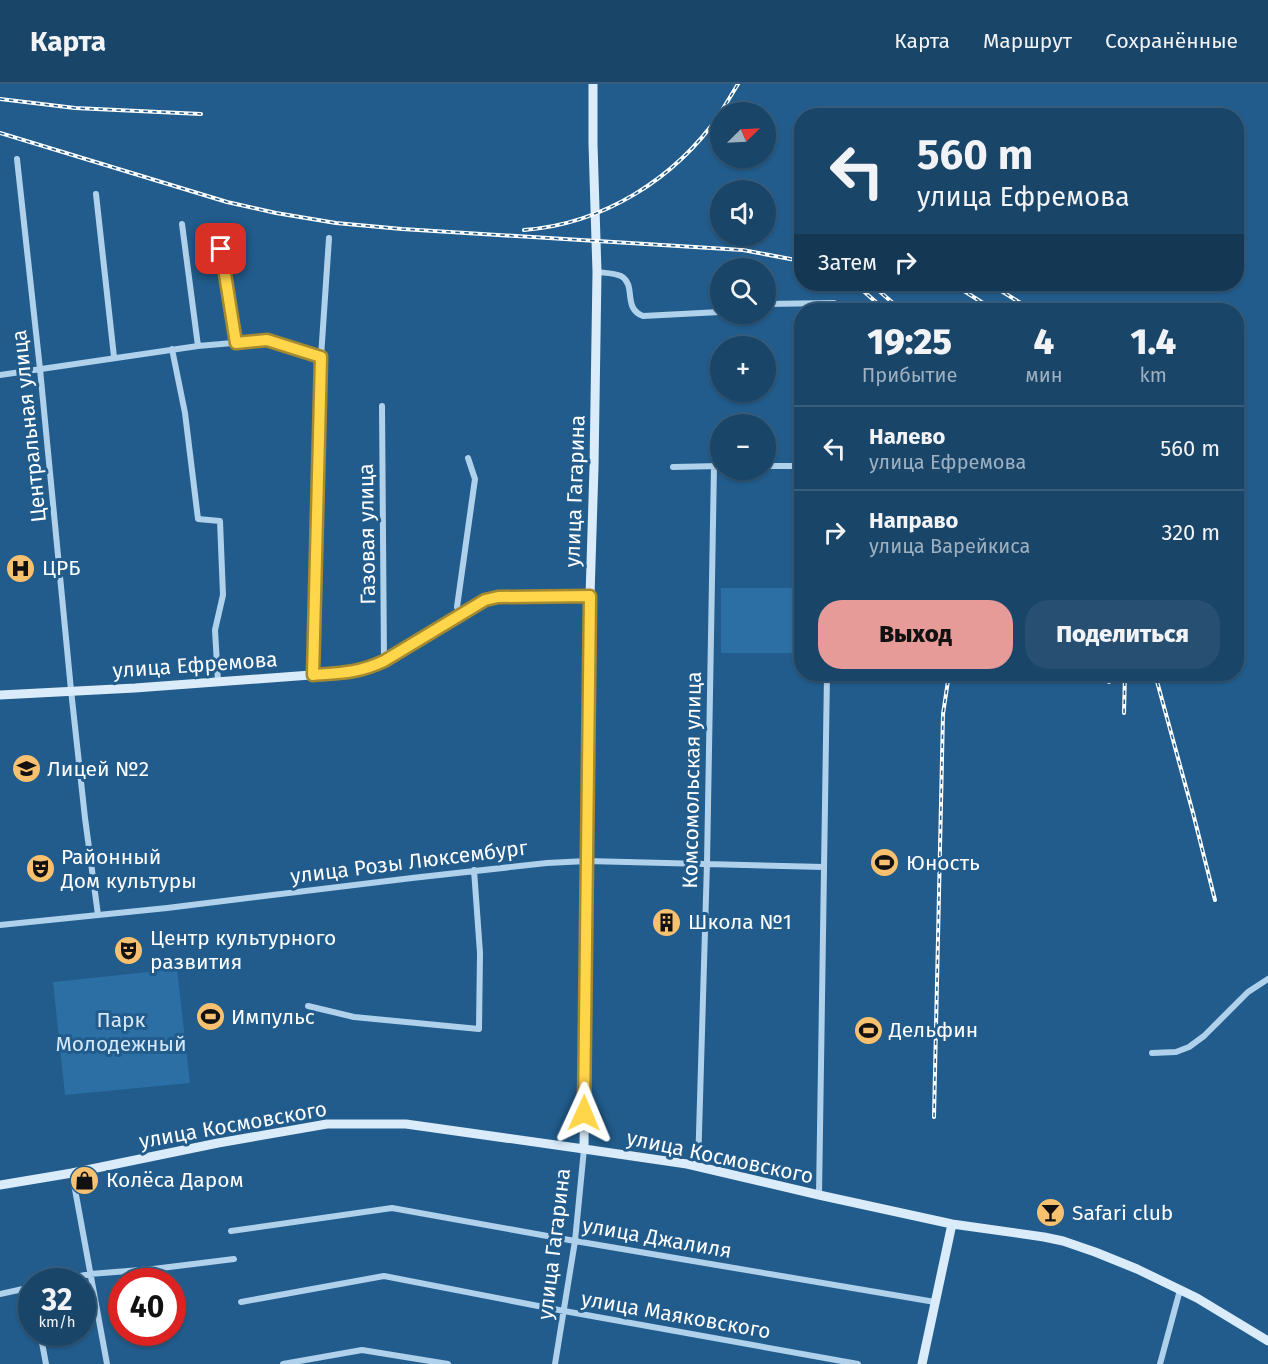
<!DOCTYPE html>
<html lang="ru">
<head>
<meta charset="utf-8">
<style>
	:root { --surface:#194569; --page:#264f71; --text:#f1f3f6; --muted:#9fb1c0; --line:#375d7d; --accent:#e69b98 }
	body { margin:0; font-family:"Fira Sans",sans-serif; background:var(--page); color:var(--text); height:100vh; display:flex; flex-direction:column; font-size:22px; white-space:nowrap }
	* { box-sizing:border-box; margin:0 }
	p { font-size:20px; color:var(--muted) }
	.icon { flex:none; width:33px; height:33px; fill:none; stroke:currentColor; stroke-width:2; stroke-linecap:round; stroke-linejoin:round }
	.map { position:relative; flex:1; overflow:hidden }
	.side { position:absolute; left:794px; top:219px; width:450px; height:378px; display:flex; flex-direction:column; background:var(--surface); border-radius:24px; box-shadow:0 2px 4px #0004,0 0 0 2px var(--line) }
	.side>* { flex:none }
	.hud { position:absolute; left:794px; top:24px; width:450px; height:183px; border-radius:24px; box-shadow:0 2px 4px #0004,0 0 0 2px var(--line); background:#194569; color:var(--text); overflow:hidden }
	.needle { width:39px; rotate:66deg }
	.fabs { position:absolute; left:710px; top:18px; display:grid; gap:12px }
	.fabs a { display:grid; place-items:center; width:66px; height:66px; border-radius:50%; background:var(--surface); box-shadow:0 2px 4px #0004,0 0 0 2px var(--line); font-size:30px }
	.speed { position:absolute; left:18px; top:1184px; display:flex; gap:12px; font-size:30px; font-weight:700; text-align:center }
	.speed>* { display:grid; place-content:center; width:78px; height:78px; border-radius:50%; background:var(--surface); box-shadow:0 2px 4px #0004,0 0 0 2px var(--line); line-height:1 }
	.speed small { font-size:15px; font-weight:400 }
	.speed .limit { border:9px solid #d22; background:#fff; color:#111 }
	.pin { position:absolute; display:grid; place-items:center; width:51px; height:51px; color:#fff; margin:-26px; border-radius:12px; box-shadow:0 3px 9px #0006 }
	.me { position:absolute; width:66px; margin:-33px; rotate:1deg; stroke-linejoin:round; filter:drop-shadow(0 0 4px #0008) }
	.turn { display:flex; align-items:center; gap:21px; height:126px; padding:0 24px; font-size:27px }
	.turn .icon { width:78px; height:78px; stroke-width:2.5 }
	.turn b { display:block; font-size:42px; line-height:51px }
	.then { display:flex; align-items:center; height:57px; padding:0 24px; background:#0003; gap:12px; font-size:22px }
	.eta { display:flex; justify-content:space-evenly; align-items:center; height:102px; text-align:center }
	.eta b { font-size:36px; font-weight:800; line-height:42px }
	.primary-button { display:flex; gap:12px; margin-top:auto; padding:12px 24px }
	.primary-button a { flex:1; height:69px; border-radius:24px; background:var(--accent); color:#111; font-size:24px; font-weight:800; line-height:69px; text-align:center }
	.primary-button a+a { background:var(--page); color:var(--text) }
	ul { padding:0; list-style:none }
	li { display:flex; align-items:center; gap:18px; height:84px; padding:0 24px; border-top:2px solid var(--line) }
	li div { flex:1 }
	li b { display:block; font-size:22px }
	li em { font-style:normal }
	header { display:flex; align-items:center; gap:36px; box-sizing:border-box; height:84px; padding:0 30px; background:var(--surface); border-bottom:2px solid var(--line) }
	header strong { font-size:28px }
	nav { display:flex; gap:33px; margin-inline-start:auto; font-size:21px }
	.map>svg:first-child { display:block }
</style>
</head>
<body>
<header>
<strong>Карта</strong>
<nav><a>Карта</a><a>Маршрут</a><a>Сохранённые</a></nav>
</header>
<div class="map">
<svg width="1268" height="1280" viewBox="0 0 1268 1280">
	<rect width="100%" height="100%" fill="#215c8c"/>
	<!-- green -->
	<path fill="#2b6fa4" d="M721,504H801V569H721Z
		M177,885L190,999L65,1011L53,898Z"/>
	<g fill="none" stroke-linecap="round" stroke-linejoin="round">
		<!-- street -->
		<path stroke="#afd1eb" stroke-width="6" d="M17,75L40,285L71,606L85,734L98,831
			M96,110L114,273
			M182,140L198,262
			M217,142L235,259
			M597,188C605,189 614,189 621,192C637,201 622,224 643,232L720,228
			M765,220L834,219L833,226
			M172,265L185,329L198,435L220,437L223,511L215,546L218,598
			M0,291L198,262L267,256L321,273
			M382,322L384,577
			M765,382H801
			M673,383L720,382
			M461,530L457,523L475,395L468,374
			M313,591L321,273L329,154
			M0,841L167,824L412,794L547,779L587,777L824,783
			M308,922L354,933L479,945L480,869L474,786
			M1152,969L1176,968L1189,963L1204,952L1248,908L1268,895
			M698,1083L707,779L714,382
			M72,1089L107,1280
			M819,1111L827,590
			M231,1147L392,1124L575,1157L935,1218
			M57,1197L90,1190L153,1185L234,1175
			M0,1210L32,1203
			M241,1218L384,1192L564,1227L858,1280
			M40,1248L46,1280
			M283,1280L362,1266L448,1280
			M555,1280L575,1157L584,1065
			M1160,1280L1180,1206"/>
		<!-- secondary -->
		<path stroke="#daebf9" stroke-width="9" d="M0,611L135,604L351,588L368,584L384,577L485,516L498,513L590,512
			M584,1065L590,512L594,383L597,188L593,60V0
			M0,1101L72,1089L218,1059L327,1040H406L584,1065L687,1080L819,1111L952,1140L1044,1153L1063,1157L1095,1168L1137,1185L1197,1214L1268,1257
			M922,1280L952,1140"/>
		<defs>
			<path id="rail" d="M0,15L75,24L201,30
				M721,28L738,0
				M0,49L227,118L276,129L336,139L402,145L743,166L801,177
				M524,146C603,140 675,95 720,30
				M853,200L860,204L885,226
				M868,200L878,206L901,226
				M953,200L983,219L992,226
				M990,200L1032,226
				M1101,200L1111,205
				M1155,590L1193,729L1215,816
				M1109,598V590
				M1124,629L1125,590
				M934,1033L943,630L949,590"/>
		</defs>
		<!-- rail casing -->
		<use href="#rail" stroke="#fff" stroke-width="4"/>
		<!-- rail -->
		<use href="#rail" stroke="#215c8c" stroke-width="1.5" stroke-dasharray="4.5" stroke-linecap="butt"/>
	</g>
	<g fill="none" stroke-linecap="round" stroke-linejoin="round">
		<defs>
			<path id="route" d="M221,165L236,259L267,256L321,273L313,591C340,589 359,589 384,577L485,516L498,513L590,512L584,1029"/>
		</defs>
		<!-- route casing -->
		<use href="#route" stroke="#a68a30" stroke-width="15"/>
		<!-- route -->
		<use href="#route" stroke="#ffd54a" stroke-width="10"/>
	</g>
	<!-- icons -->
	<defs>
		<symbol id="hospital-disc" viewBox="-11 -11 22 22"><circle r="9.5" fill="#f8c170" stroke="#215c8c"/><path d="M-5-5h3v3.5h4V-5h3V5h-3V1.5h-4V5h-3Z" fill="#111"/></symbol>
		<symbol id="school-disc" viewBox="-11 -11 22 22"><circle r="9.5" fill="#f8c170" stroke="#215c8c"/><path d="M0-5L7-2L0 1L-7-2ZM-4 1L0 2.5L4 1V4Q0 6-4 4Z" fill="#111"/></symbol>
		<symbol id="stadium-disc" viewBox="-11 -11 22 22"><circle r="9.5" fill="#f8c170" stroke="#215c8c"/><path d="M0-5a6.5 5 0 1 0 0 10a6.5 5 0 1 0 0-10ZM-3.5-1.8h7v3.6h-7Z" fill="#111"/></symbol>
		<symbol id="theatre-disc" viewBox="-11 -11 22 22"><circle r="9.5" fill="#f8c170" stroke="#215c8c"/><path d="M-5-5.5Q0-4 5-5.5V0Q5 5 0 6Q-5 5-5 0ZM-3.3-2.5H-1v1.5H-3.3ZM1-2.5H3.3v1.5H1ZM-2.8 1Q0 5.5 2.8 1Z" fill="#111"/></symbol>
		<symbol id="building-disc" viewBox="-11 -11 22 22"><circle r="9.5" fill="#f8c170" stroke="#215c8c"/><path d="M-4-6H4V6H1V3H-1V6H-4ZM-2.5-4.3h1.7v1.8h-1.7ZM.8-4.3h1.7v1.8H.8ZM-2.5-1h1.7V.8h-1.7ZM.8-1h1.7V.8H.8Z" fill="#111"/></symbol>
		<symbol id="shop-disc" viewBox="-11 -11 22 22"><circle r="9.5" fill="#f8c170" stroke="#215c8c"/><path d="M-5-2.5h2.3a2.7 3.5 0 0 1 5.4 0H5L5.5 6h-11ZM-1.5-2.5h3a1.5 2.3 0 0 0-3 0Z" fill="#111"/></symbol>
		<symbol id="bar-disc" viewBox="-11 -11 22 22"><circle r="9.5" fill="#f8c170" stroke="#215c8c"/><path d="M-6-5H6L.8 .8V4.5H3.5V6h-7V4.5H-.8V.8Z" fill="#111"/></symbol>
	</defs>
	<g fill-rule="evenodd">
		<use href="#hospital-disc" x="4" y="468" width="33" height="33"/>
		<use href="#school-disc" x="10" y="668" width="33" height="33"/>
		<use href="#stadium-disc" x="868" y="762" width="33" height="33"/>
		<use href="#theatre-disc" x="24" y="768" width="33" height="33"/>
		<use href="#building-disc" x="650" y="822" width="33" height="33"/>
		<use href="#theatre-disc" x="112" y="850" width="33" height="33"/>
		<use href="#stadium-disc" x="194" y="916" width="33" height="33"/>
		<use href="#stadium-disc" x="852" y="930" width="33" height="33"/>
		<use href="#shop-disc" x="68" y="1080" width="33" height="33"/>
		<use href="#bar-disc" x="1034" y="1112" width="33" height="33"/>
	</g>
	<g text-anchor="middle" stroke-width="6" stroke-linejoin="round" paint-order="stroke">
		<!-- street labels -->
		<g font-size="21" fill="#fff" stroke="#215c8c">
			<text transform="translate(29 342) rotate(-96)" y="7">Центральная улица</text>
			<text transform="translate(575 407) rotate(-88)" y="7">улица Гагарина</text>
			<text transform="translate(367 450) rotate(-91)" y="7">Газовая улица</text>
			<text transform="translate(195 581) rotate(-4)" y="7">улица Ефремова</text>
			<text transform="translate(692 696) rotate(-89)" y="7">Комсомольская улица</text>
			<text transform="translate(409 778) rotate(-7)" y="7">улица Розы Люксембург</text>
			<text transform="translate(233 1041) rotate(-10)" y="7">улица Космовского</text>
			<text transform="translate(720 1073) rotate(12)" y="7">улица Космовского</text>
			<text transform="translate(657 1154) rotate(10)" y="7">улица Джалиля</text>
			<text transform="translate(554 1160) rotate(-83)" y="7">улица Гагарина</text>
			<text transform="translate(676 1231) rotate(10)" y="7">улица Маяковского</text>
		</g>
		<!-- poi labels -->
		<g font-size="21" fill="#fff" stroke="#215c8c" text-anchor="start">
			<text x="42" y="491">ЦРБ</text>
			<text x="47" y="692">Лицей №2</text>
			<text x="61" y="780">Районный<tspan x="61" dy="24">Дом культуры</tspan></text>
			<text x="906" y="786">Юность</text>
			<text x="688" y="845">Школа №1</text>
			<text x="150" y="861">Центр культурного<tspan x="150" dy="24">развития</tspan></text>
			<text x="231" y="940">Импульс</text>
			<text x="889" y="953">Дельфин</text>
			<text x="106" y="1103">Колёса Даром</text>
			<text x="1072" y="1136">Safari club</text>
		</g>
		<!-- park labels -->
		<g font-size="21" fill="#d4e8f8" stroke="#215c8c">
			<text x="121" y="943">Парк<tspan x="121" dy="24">Молодежный</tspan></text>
		</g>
	</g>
</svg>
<div class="fabs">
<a><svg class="needle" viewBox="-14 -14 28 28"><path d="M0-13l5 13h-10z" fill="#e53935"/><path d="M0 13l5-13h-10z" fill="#9fb1c0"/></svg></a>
<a><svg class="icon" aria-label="sound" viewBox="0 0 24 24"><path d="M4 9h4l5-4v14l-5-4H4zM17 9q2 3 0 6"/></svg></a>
<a><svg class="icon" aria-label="search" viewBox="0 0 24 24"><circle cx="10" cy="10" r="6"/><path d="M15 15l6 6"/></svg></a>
<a>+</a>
<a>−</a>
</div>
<div class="speed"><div>32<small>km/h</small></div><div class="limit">40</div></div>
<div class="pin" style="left:221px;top:165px;background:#d93025"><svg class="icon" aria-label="arrive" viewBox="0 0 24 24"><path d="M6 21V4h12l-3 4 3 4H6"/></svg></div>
<svg class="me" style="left:584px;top:1029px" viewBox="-20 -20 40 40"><path d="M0-17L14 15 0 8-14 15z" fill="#ffd54a" stroke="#fff" stroke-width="4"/></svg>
<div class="hud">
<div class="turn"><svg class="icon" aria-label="left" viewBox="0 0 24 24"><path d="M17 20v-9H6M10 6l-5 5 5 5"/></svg><div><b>560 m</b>улица Ефремова</div></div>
<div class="then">Затем<svg class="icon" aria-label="right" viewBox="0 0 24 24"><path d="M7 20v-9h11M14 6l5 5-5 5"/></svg></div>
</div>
<section class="side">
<div class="eta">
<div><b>19:25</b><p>Прибытие</p></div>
<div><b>4</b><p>мин</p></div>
<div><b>1.4</b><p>km</p></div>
</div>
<ul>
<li><svg class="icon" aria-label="left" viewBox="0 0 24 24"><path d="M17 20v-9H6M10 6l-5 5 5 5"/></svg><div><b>Налево</b><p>улица Ефремова</p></div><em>560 m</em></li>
<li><svg class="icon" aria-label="right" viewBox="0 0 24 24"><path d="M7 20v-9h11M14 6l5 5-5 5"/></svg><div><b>Направо</b><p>улица Варейкиса</p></div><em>320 m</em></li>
</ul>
<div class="primary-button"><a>Выход</a><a>Поделиться</a></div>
</section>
</div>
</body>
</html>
